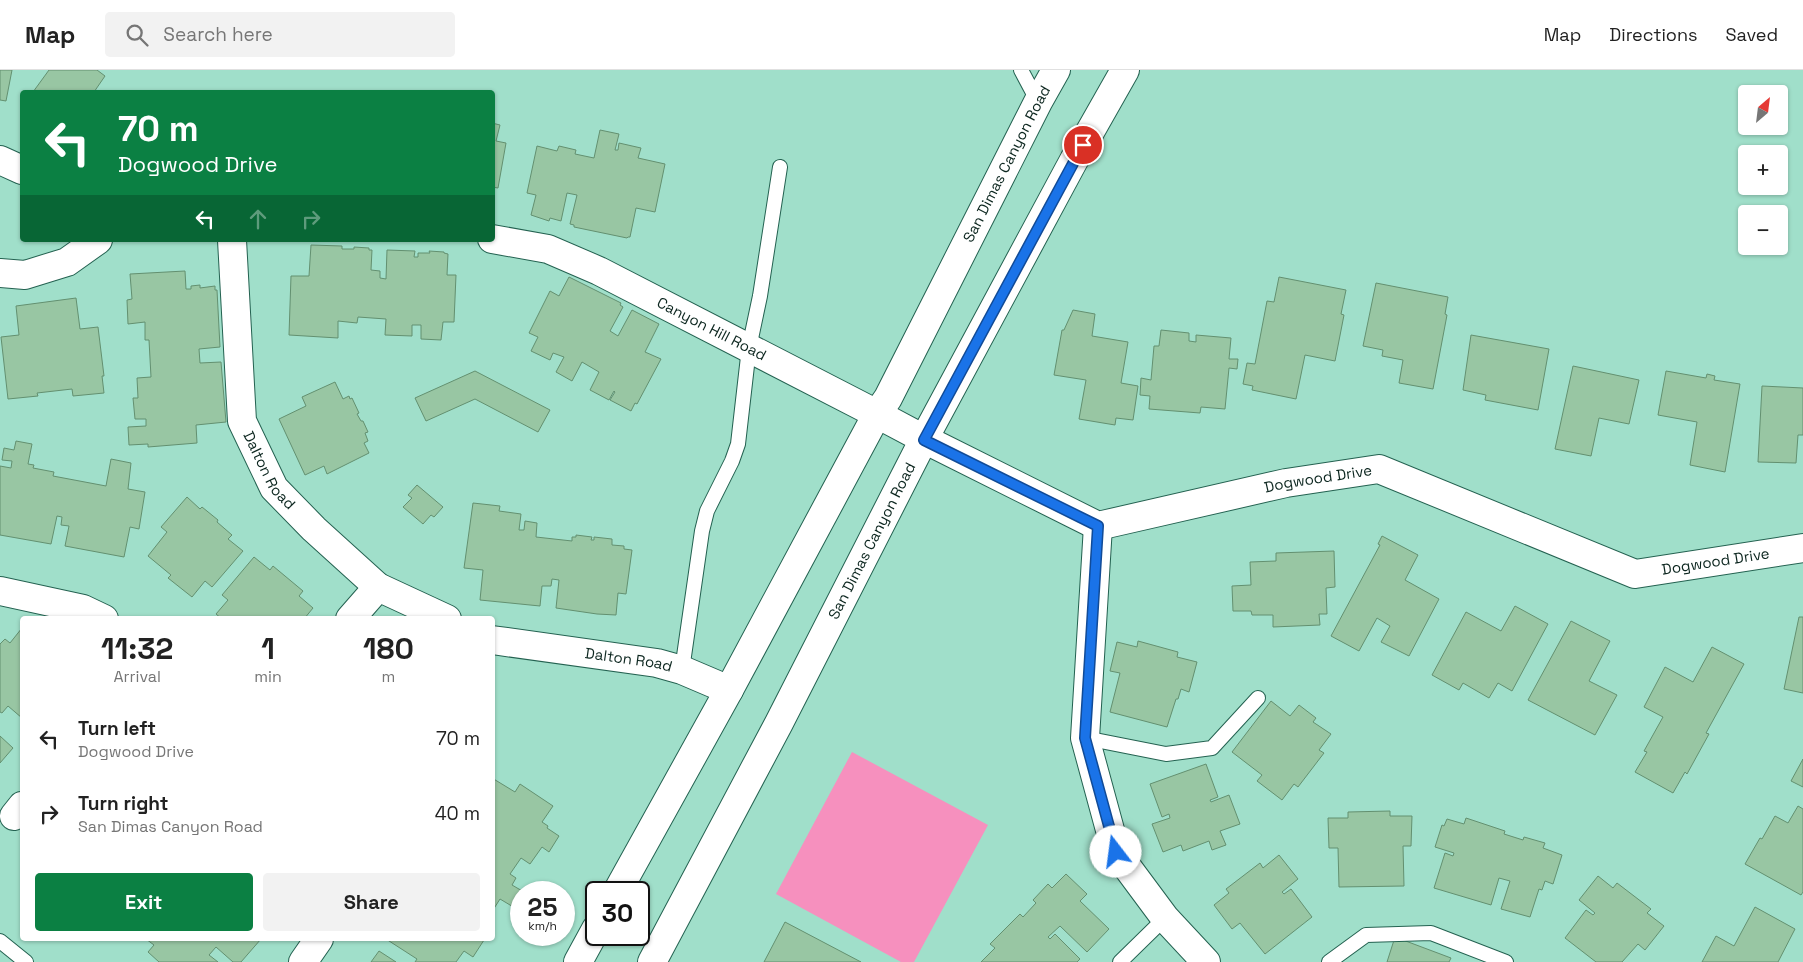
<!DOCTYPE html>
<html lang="en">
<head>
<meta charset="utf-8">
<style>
	:root { --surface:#fff; --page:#f2f2f2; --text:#222; --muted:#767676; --line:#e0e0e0; --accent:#0b8043 }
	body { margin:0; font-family:"Space Grotesk",sans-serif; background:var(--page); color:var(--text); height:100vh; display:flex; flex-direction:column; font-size:19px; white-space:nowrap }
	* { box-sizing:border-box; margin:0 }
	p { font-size:16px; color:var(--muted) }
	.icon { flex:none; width:28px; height:28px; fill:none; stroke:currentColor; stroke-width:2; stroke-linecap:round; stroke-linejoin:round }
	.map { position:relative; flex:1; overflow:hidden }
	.side { position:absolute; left:20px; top:546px; width:475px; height:325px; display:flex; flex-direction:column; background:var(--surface); border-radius:5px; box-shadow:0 1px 4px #0004 }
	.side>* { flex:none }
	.banner { position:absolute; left:20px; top:20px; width:475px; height:152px; border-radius:5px; box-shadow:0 1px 4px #0004; background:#0b8043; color:#fff; overflow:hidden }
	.needle { width:32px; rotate:28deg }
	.fabs { position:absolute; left:1738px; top:15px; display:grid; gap:10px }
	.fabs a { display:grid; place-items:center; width:50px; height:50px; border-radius:5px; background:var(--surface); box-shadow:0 1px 4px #0004; font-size:25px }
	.speed { position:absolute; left:510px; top:811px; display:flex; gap:10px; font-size:25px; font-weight:700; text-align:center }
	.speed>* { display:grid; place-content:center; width:65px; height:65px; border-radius:50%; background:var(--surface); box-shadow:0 1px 4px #0004; line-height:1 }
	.speed small { font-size:12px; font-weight:400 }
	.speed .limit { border:2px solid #111; border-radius:8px; background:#fff; color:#111 }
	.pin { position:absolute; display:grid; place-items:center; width:42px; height:42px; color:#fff; margin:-21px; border:2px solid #fff; border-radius:50%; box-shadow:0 1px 5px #0007 }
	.me { position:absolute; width:55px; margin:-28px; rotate:345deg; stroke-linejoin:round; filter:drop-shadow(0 0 4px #0008) }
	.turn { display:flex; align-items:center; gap:18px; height:105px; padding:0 15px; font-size:22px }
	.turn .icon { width:65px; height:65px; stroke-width:2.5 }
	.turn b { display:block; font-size:35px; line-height:42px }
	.lanes { display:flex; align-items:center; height:48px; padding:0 15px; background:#0003; justify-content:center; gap:25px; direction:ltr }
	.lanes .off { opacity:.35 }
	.eta { display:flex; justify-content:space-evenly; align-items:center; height:85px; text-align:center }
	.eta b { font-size:30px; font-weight:600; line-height:35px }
	.button { display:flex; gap:10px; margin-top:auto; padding:10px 15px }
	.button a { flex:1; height:58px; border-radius:5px; background:var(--accent); color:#fff; font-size:20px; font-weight:600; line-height:58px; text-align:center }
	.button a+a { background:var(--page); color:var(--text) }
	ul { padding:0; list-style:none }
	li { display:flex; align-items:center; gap:15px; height:75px; padding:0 15px }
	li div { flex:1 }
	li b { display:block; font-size:19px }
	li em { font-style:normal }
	header { display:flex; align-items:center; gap:30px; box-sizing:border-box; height:70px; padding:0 25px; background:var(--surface); border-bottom:1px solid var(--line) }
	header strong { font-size:24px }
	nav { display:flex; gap:28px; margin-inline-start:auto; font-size:18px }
	.search { width:350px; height:45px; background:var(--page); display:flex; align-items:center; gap:12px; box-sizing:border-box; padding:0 18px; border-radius:5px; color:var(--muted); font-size:19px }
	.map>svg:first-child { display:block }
</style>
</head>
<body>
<header>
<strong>Map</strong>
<div class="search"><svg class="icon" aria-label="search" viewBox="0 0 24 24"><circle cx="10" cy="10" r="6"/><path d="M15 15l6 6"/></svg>Search here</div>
<nav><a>Map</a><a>Directions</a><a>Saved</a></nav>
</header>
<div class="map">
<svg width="1803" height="892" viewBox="0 0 1803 892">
	<rect width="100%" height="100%" fill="#a0dfca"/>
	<!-- green -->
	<path fill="#f690be" d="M852,682L988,755L914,892H901L776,824Z"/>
	<!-- building -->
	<path fill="#98c6a3" stroke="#639070" d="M0,0H12L6,31L0,30Z
		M49,0H97L105,6L94,22H33Z
		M492,53L500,55L496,71L506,73L498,118L492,117Z
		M600,60L619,64L615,80H618L619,73L641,78L638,88L665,94L655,142L636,138L630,167H628L627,168L574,157V155L570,154L577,125L567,123L561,151L550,148L549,151L531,145L536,125L527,123L537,76L557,81L559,76L576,80L575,84L594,88Z
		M311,175L342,176V179H354V177L369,178V180H372L371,200L380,201V208L386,209L387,180L415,181L414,187H418V183H430L429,181L444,182V183L448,184L447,205H456L454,252H443L441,270L421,269V255H412V266L385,265L386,249L358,247L357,253L338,251V268L289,265L291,206H309Z
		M185,201L186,219H191V216L200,215V218L215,216V220H217L220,277L199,279L200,293L221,292L226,352L196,355L197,373L148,377V374L129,375L128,357L146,356V349H135L133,328H138L137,308L151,307L149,270H145V252L128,254L127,230L132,229L130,204Z
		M569,207L621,233L620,235L623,237L610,261L618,266L632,240L659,254L645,282L661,289L637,334L635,333L631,341L610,330L615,322L614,321L609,330L590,320L599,302L582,292L572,311L556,302L564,287L553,283L550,290L531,281L538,267L529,263L550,221L559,226Z
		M1279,207L1346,220L1341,244L1344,245L1335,291L1305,285L1296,329L1252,320L1253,316L1243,314L1247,293L1255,294L1267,231L1274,232Z
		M1376,213L1448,227L1445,244L1447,245L1433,319L1399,313L1403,290L1382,286L1383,280L1363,276Z
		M76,228L80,259L98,257L104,306H102L104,323L73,326L72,319L37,323L38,326L8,329L1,267L19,265L16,236Z
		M1073,240L1095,244L1092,266L1128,272L1121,313L1138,316L1133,350L1116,348L1115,355L1079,349L1086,310L1054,305L1062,260H1064Z
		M1161,260L1189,263V271L1196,272V265L1231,268L1229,289H1238L1237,299L1229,298L1225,339L1201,337L1200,343L1149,339L1150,326L1140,325L1141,308L1151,310L1154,276H1159Z
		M1471,265L1549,279L1538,340L1485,330L1486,325L1463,320Z
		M1573,296L1639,310L1629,354L1599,348L1591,386L1555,379Z
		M475,301L550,340L538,362L475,329L426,351L415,328Z
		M1666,301L1706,308L1707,304L1715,306L1714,310L1740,314L1725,402L1690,395L1697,352L1658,345Z
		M335,312L343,329L349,326L350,329L352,328L359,343L357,344L361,351H363L368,362L365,363L368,371L364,373L369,383L327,404L324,396L305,405L279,349L306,336L302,327Z
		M1762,316L1803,318V365H1798L1796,393L1758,392Z
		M16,371L32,374L28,394L34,395L33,398L54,402L53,406L106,416L111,389L131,393L128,419L145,422L139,459L130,457L124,487L65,476L69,456L61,455L62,447L57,446L51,474L0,465V396L11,398L12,391L2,390L4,378L14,380Z
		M417,415L443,437L434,447L431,445L423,454L403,437L412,428L408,425Z
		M187,427L200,439L202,437L218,450L217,452L232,465L228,469L243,481L212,517L205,511L192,527L168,508L171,505L148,486L167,462L161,457Z
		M473,433L500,436L499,441L521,444L519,460H524L525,451L537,453L536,467L572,471V467H576V465L592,467L591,470H594V467L612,469V475L624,476V479L632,480L626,524L618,523L616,545L597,544L556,538L559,510L552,509L551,516H542L540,536L480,530L483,500L464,498Z
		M1382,466L1418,485L1405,510L1439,529L1409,586L1381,572L1390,556L1377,548L1359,581L1331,566L1380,475L1378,474Z
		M1334,481L1335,517L1326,518L1327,544H1319L1320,555L1273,557V545H1252L1251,541H1233L1232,516L1251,515L1250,492L1276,491V483Z
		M254,487L270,500L273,496L303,521L299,526L313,538L304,549H222L216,544L228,530L222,525Z
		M1515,536L1548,554L1512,621L1498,613L1489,628L1463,613L1459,620L1432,605L1466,542L1501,561Z
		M1799,547H1803V623L1784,619Z
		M1571,551L1610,571L1589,611L1617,625L1595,665L1528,630Z
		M22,558V648L8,636L2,643L0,642V574L5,569L10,573Z
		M1138,571L1178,582L1177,587L1197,592L1189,622L1181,619L1178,629H1176L1167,657L1110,642L1120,603L1110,601L1117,572L1137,577Z
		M1712,577L1744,594L1706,663L1709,664L1687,704L1685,702L1673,723L1635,702L1647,682L1644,681L1663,647L1644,637L1665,597L1693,612Z
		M1271,631L1290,646L1299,635L1316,648L1313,652L1331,664L1319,680L1324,683L1298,717L1294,714L1282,730L1257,711L1262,705L1232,682Z
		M0,666L13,678L0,693Z
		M1803,689V717L1791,711Z
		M1206,694L1218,727L1210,730L1211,732L1229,725L1240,754L1220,761L1226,775L1212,780L1209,771L1183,781L1181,775L1163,782L1152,754L1170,748L1169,744L1162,747L1150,714Z
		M492,708L515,722L520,714L553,736L542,752L548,756L547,758L559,766L549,782L542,777L530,794L521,788L510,804L516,808L512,815L524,822H521V829L515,838L500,829L493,840Z
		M1798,736L1803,739V822L1801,825L1745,794L1760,768L1762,769L1775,746L1788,753Z
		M1390,741V746H1412L1411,776H1403L1404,816L1339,817L1338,778H1329L1328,748H1348V742Z
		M1466,748L1505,761L1504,764L1523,770L1524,767L1545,773L1543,778L1562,785L1553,814L1545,811L1542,820L1539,819L1530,847L1501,839L1510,811L1499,808L1491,835L1434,818L1445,783L1453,786L1454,783L1435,777L1442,755L1444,756L1447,749L1464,754Z
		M1279,785L1298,809L1282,822L1284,824L1291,819L1312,847L1265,884L1240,853L1232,859L1214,835L1229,823L1226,819L1260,793L1263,798Z
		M1066,804L1087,824L1080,831L1109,859L1087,882L1060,856L1048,867L1050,869L1055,864L1080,889L1077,892H981L995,878L990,874L1020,844L1023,847L1036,833L1033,830L1048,814L1052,818Z
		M1598,806L1613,818L1617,813L1651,839L1647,843L1664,856L1645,880L1638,874L1622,892H1596L1565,868L1586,840L1593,845L1595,843L1579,830Z
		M1755,837L1795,859L1778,892H1702L1716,866L1734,876Z
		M785,852L861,892H764Z
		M1395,867L1451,888L1449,892H1387Z
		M146,869H261L241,892H233L216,877L209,885L218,892H159L148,882L154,875Z
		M386,869H482L484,870L473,887L464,881L456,892H415L417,889Z
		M379,881L396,892H371Z"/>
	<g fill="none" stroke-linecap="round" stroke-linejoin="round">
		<defs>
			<path id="service" d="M1021,0L1038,32
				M682,600L702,461L707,441L732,391L738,374L749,278L760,226L780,97
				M1085,668L1166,684L1212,678L1258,628
				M0,871L26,892
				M1120,892L1165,848
				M1329,892L1366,865L1431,863L1506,892"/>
			<g id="minor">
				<path d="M0,90L22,100"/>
				<path id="s1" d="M492,169L548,179L599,201L877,344L924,369L1098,456L1286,413L1379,399L1635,504L1803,478"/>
				<path id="s2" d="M232,170L242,351L274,418L314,459L378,517L447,549"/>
				<path d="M0,203L25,205L67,192L98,170"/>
				<path d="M1098,456L1085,668L1116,782L1165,848L1206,892"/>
				<path d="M0,521L83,539L104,549"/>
				<path d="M350,549L378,517"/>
				<path id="s3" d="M492,570L657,593L682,600L729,620"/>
				<path d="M14,746L22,736"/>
				<path d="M303,892L319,869"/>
			</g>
			<g id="tertiary">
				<path id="s4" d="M617,822L729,620L877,344L888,328L1038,32L1056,0"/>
				<path d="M578,892L596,859"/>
				<path id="s5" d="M652,892L779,653L924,369L1074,90L1125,0"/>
			</g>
		</defs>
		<!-- service casing -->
		<use href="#service" stroke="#246251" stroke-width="16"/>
		<!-- minor casing -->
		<use href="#minor" stroke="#246251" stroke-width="30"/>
		<!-- tertiary casing -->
		<use href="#tertiary" stroke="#246251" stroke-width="30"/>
		<!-- service -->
		<use href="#service" stroke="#fff" stroke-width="14"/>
		<!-- minor -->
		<use href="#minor" stroke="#fff" stroke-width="28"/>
		<!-- tertiary -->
		<use href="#tertiary" stroke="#fff" stroke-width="28"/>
	</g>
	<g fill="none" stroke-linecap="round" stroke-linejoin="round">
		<defs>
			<path id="route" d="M1083,75L924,370L1098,456L1085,668L1116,782"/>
		</defs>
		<!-- route casing -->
		<use href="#route" stroke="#114b97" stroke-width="12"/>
		<!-- route -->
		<use href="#route" stroke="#1a73e8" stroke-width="9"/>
	</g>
	<g text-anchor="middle" stroke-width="4.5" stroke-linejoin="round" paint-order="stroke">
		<!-- street labels -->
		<g font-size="15" fill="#0c261f" stroke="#a0dfca">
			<text dy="5" stroke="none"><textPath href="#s4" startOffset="826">San Dimas Canyon Road</textPath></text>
			<text dy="5" stroke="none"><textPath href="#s1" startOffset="239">Canyon Hill Road</textPath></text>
			<text dy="5" stroke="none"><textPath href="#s2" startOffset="238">Dalton Road</textPath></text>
			<text dy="5" stroke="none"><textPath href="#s1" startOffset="898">Dogwood Drive</textPath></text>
			<text dy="5" stroke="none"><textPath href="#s5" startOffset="475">San Dimas Canyon Road</textPath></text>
			<text dy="5" stroke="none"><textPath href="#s1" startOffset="1318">Dogwood Drive</textPath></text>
			<text dy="5" stroke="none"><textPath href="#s3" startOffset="138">Dalton Road</textPath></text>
		</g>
	</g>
</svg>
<div class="fabs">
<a><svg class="needle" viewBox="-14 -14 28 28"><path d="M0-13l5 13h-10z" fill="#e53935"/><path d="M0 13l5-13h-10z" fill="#767676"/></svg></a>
<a>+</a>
<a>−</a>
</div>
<div class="speed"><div>25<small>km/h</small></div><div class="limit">30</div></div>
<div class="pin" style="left:1083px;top:75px;background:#d93025"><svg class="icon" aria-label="arrive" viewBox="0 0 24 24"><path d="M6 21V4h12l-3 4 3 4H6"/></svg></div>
<svg class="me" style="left:1116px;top:782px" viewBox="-20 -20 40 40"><circle r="19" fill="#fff"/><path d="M0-13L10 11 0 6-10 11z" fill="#1a73e8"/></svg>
<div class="banner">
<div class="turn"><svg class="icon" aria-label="left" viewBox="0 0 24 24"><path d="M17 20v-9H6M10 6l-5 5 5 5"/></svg><div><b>70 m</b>Dogwood Drive</div></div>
<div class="lanes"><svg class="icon" aria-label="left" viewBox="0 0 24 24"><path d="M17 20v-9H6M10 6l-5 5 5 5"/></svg><svg class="icon off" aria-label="ahead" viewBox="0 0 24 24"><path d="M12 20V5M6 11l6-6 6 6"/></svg><svg class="icon off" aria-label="right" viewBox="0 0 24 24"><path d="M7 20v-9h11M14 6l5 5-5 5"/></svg></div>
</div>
<section class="side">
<div class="eta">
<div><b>11:32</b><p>Arrival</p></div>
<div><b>1</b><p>min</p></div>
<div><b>180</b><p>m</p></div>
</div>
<ul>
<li><svg class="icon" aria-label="left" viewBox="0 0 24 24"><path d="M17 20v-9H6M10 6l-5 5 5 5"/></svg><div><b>Turn left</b><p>Dogwood Drive</p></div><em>70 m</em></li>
<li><svg class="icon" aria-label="right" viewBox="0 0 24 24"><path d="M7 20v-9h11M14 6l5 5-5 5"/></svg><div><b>Turn right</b><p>San Dimas Canyon Road</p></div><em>40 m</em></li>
</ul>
<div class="button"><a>Exit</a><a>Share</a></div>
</section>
</div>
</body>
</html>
